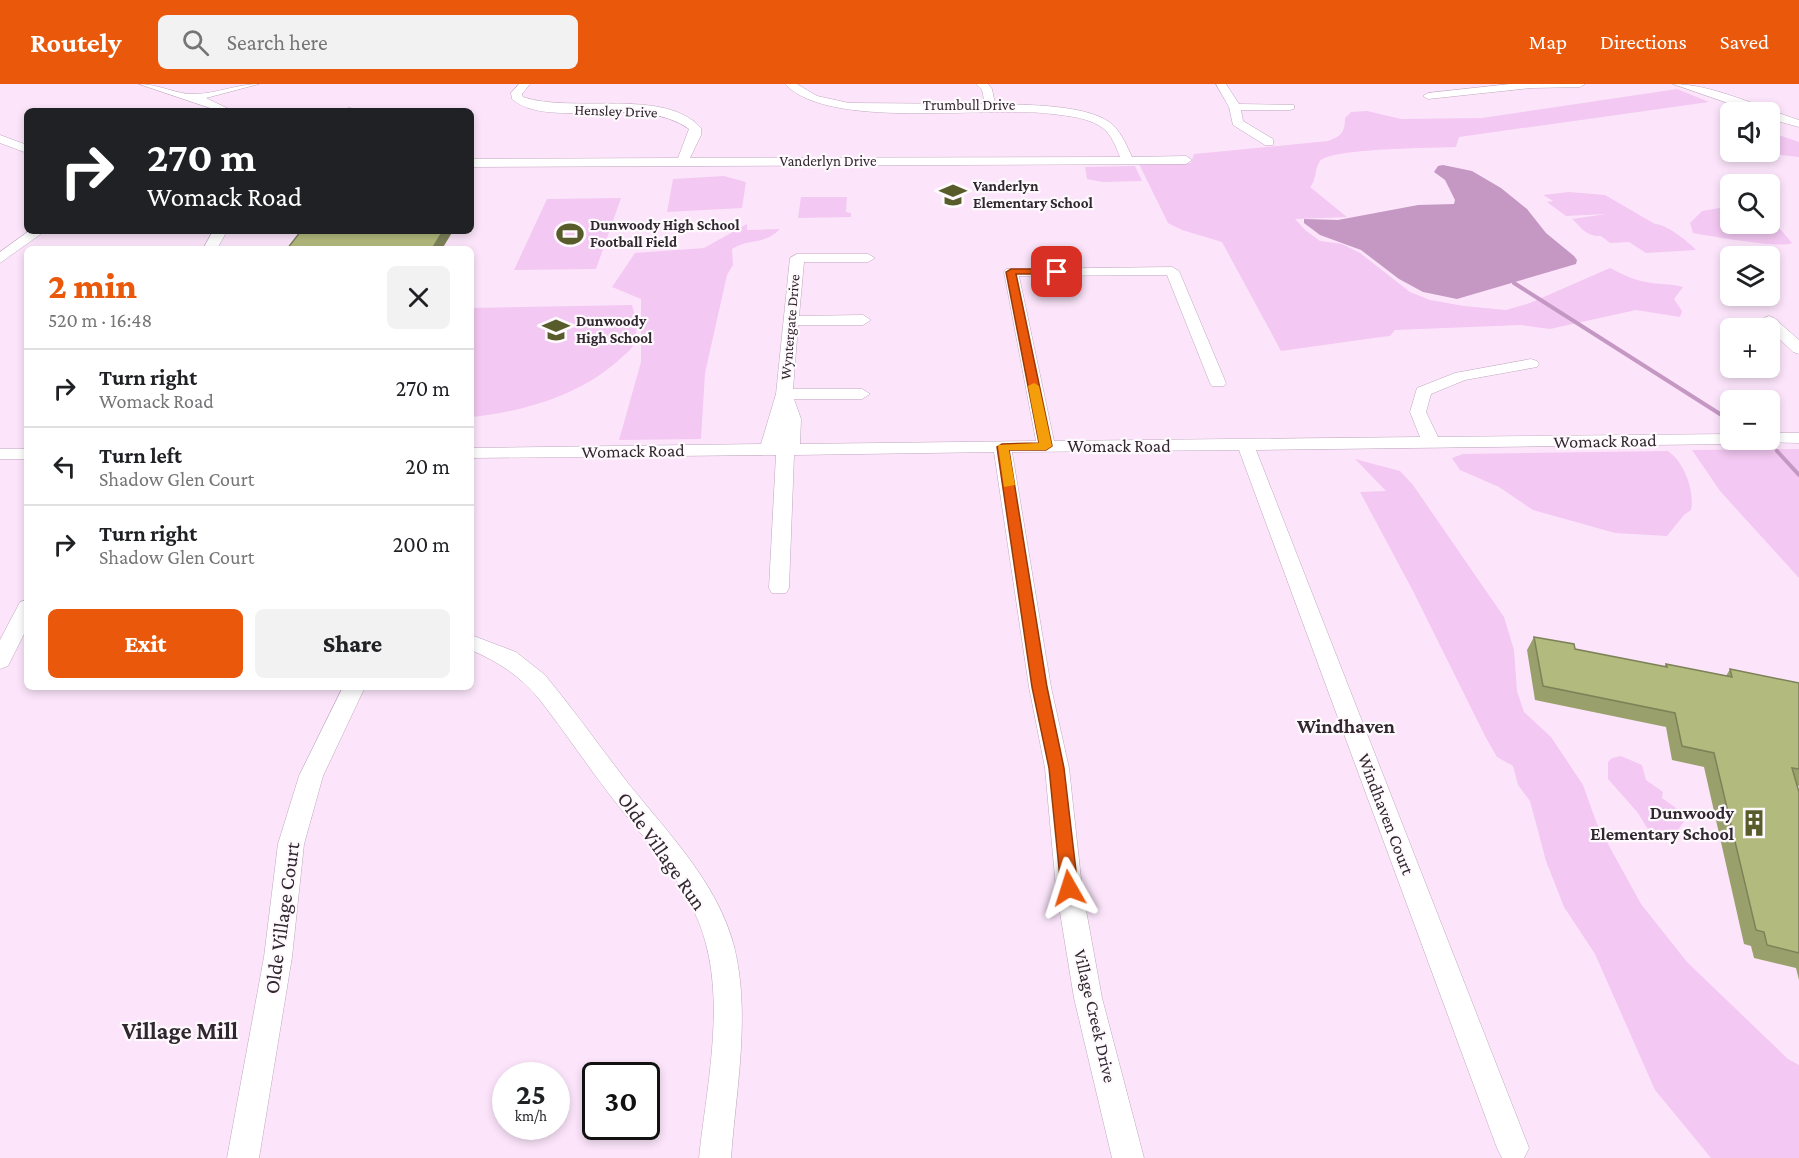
<!DOCTYPE html>
<html lang="en">
<head>
<meta charset="utf-8">
<style>
	:root { --surface:#fff; --page:#f2f2f2; --text:#202124; --muted:#757577; --line:#e0e0e0; --accent:#ea580c }
	body { margin:0; font-family:"Crimson Pro",serif; background:var(--page); color:var(--text); height:100vh; display:flex; flex-direction:column; font-size:22px; white-space:nowrap }
	* { box-sizing:border-box; margin:0 }
	p { font-size:20px; color:var(--muted) }
	.icon { flex:none; width:33px; height:33px; fill:none; stroke:currentColor; stroke-width:2; stroke-linecap:round; stroke-linejoin:round }
	.map { position:relative; flex:1; overflow:hidden }
	.panel { position:absolute; left:24px; top:162px; width:450px; height:444px; display:flex; flex-direction:column; background:var(--surface); border-radius:9px; box-shadow:0 3px 9px #0003 }
	.panel>* { flex:none }
	.banner { position:absolute; left:24px; top:24px; width:450px; height:126px; border-radius:9px; box-shadow:0 3px 9px #0003; background:#202124; color:#fff; overflow:hidden }
	.tools { position:absolute; left:1720px; top:18px; display:grid; gap:12px }
	.tools a { display:grid; place-items:center; width:60px; height:60px; border-radius:9px; background:var(--surface); box-shadow:0 3px 9px #0003; font-size:30px }
	.speed { position:absolute; left:492px; top:978px; display:flex; gap:12px; font-size:30px; font-weight:700; text-align:center }
	.speed>* { display:grid; place-content:center; width:78px; height:78px; border-radius:50%; background:var(--surface); box-shadow:0 3px 9px #0003; line-height:1 }
	.speed small { font-size:15px; font-weight:400 }
	.speed .limit { border:3px solid #111; border-radius:9px; background:#fff; color:#111 }
	.pin { position:absolute; display:grid; place-items:center; width:51px; height:51px; color:#fff; margin:-26px; border-radius:12px; box-shadow:0 3px 9px #0006 }
	.me { position:absolute; width:66px; margin:-33px; rotate:354deg; stroke-linejoin:round; filter:drop-shadow(0 0 4px #0008) }
	.turn { display:flex; align-items:center; gap:21px; height:126px; padding:0 24px; font-size:27px }
	.turn .icon { width:78px; height:78px; stroke-width:2.5 }
	.turn b { display:block; font-size:42px; line-height:51px }
	.round { display:grid; place-items:center; flex:none; width:63px; height:63px; border-radius:9px; background:var(--page) }
	.head { display:flex; align-items:center; justify-content:space-between; height:102px; padding:0 24px }
	h1 { font-size:36px; font-weight:800; line-height:45px; color:var(--accent) }
	.action { display:flex; gap:12px; margin-top:auto; padding:12px 24px }
	.action a { flex:1; height:69px; border-radius:9px; background:var(--accent); color:#fff; font-size:24px; font-weight:800; line-height:69px; text-align:center }
	.action a+a { background:var(--page); color:var(--text) }
	ul { padding:0; list-style:none }
	li { display:flex; align-items:center; gap:18px; height:78px; padding:0 24px; border-top:2px solid var(--line) }
	li div { flex:1 }
	li b { display:block; font-size:22px }
	li em { font-style:normal }
	header { display:flex; align-items:center; gap:36px; box-sizing:border-box; height:84px; padding:0 30px; background:var(--accent); color:#fff }
	header strong { font-size:28px }
	nav { display:flex; gap:33px; margin-inline-start:auto; font-size:21px }
	.search { width:420px; height:54px; background:var(--page); display:flex; align-items:center; gap:15px; box-sizing:border-box; padding:0 21px; border-radius:9px; color:var(--muted); font-size:22px }
	.map>svg:first-child { display:block }
</style>
</head>
<body>
<header>
<strong>Routely</strong>
<div class="search"><svg class="icon" aria-label="search" viewBox="0 0 24 24"><circle cx="10" cy="10" r="6"/><path d="M15 15l6 6"/></svg>Search here</div>
<nav><a>Map</a><a>Directions</a><a>Saved</a></nav>
</header>
<div class="map">
<svg width="1799" height="1074" viewBox="0 0 1799 1074">
	<rect width="100%" height="100%" fill="#fce5fb"/>
	<!-- green -->
	<path fill="#f3c8f2" d="M1677,5L1709,18L1459,53L1456,63C1434,64 1331,64 1320,77C1314,85 1317,96 1310,103L1347,133L1295,135L1305,146L1320,157L1342,160L1360,169L1410,208L1430,216L1464,222L1506,226L1530,219L1610,184C1622,190 1633,196 1646,198C1659,201 1670,199 1683,203L1674,215L1682,227L1680,233L1636,226L1550,245L1521,241L1395,246L1390,252L1381,253L1281,267L1222,158L1182,146L1168,139L1139,80L1191,79L1194,70L1328,57C1341,52 1345,49 1345,34L1351,28L1367,27L1401,35L1482,34Z
		M1770,48L1799,58V73L1754,68H1770Z
		M1135,82L1142,97L1103,98L1087,95L1085,83Z
		M724,92L746,98L742,124L667,128L673,95Z
		M1569,108L1605,111L1655,140C1666,140 1688,157 1696,166L1646,169L1629,158L1610,159L1601,152C1585,153 1580,141 1572,135L1606,130L1566,132L1547,118L1553,117L1543,111Z
		M801,113H847L846,128L851,129V133L798,134Z
		M621,114L596,185L514,186L547,115Z
		M1731,122V140H1770V133L1792,159C1781,165 1711,152 1693,149L1690,139L1702,127Z
		M747,140V146L780,145C763,162 751,153 732,165L733,181L727,191L705,289L701,355L619,356L641,278V215L612,203L635,169L704,164Z
		M632,221C636,235 639,248 633,262C630,267 624,271 620,275C581,311 523,328 471,333V224Z
		M1799,365V494L1720,407L1692,366Z
		M1668,367C1684,378 1695,407 1691,426L1684,431L1667,452L1615,449L1533,426L1499,403L1460,386L1452,374L1463,370Z
		M1355,375L1400,387L1413,401L1504,533L1514,566L1517,607L1524,628L1551,653L1583,701L1597,740L1641,820L1687,878L1788,975L1799,981V1074H1711L1655,1006L1595,870L1564,823L1546,777L1530,717L1518,701L1513,682L1497,673L1485,652L1413,507L1360,408L1386,407Z
		M1621,672L1642,681L1646,696L1663,708L1662,714L1683,729L1684,737L1677,748L1665,752L1647,744L1638,729L1608,695V678L1612,674Z"/>
	<!-- water -->
	<path fill="#c598c4" d="M1443,81L1472,87L1501,104L1527,125L1546,149L1574,172L1577,176L1576,180L1457,215L1423,208L1399,195L1361,166L1320,151L1304,139V135L1338,136L1418,121L1454,120L1455,116L1445,96L1434,88L1438,82Z"/>
	<g fill="none" stroke-linecap="round" stroke-linejoin="round">
		<!-- stream -->
		<path stroke="#c598c4" stroke-width="4" d="M1514,199L1731,337
			M1777,367L1799,391"/>
		<defs>
			<path id="minor" d="M139,0C159,0 178,11 194,10C216,10 237,0 259,0L206,14L233,27H219Z
				M519,0H530L522,10L523,13C573,30 665,3 701,44V51L690,74L1120,73C1116,63 1112,52 1104,45C1091,34 1069,32 1052,30C987,21 829,47 785,0H797L817,12L849,19L985,20L982,6L976,0H988L992,5L995,20C1025,21 1090,20 1113,41C1122,50 1127,62 1132,73L1186,72L1192,76L1186,80L471,83V75L678,74L689,45C639,9 549,47 512,15L511,9Z
				M1216,0H1226L1239,20L1294,21V25L1290,26H1241L1243,37L1273,55V61H1265L1233,41L1229,23Z
				M1510,0H1585L1580,3L1531,4L1428,15L1423,12L1428,9Z
				M1673,0C1713,0 1761,24 1799,36V43L1770,35V28H1754Z
				M349,24L355,25L357,27H343Z
				M0,51L27,61V69L0,59Z
				M29,147H45L0,179V168Z
				M213,147H227L217,165H203Z
				M797,170H868L875,174L868,178H804L799,232L863,231L871,236L863,241H798L793,305H862L870,310L862,315H794L801,335L800,360L1036,357L1004,188L1006,185L1172,183L1179,187L1226,299L1224,302H1212L1210,299L1167,191L1019,192L1054,357L1420,353L1410,328L1417,304L1455,289L1531,275L1537,277L1539,280L1537,283L1465,296L1431,310L1426,328L1438,353L1731,350V356H1739L1731,360L1256,366L1529,1064L1524,1074H1502L1497,1064L1239,366L1012,368L1051,603L1069,684L1082,804L1102,914L1144,1074H1112L1074,914L1056,804L1045,684L1029,603L994,368L794,371L789,504L786,509H772L769,504L776,371L471,374V364L761,360L776,310L790,174Z
				M1769,232L1774,234L1799,256V270L1793,268L1764,240L1761,237L1764,234Z
				M1770,349H1799V359L1764,358L1762,356H1770Z
				M0,365H27V375H0Z
				M27,516V544L8,582L0,585V556L20,518Z
				M471,551L516,568L545,591C574,626 600,663 628,699C668,749 717,798 734,862C751,930 736,1005 731,1074H699C706,1006 724,928 706,860C692,804 648,760 613,715C588,683 565,648 540,616C520,592 499,578 471,566Z
				M343,603H365L323,692L304,760L292,873L259,1074H227L264,873L278,760L299,692Z"/>
		</defs>
		<!-- minor casing -->
		<use href="#minor" stroke="#bea8bd" stroke-width="1"/>
		<!-- minor -->
		<use href="#minor" fill="#fff" fill-rule="evenodd"/>
	</g>
	<!-- wall -->
	<path fill="#9aa06c" d="M1534,553L1575,565L1664,583L1666,580L1726,592L1730,585L1799,599V702L1797,701L1799,708V896L1796,884L1754,874L1751,862L1744,860L1704,683L1672,676L1666,643L1535,616L1527,566Z"/>
	<!-- shaded-wall -->
	<path fill="#7d8258" d="M443,147H453L442,165H432Z"/>
	<!-- building -->
	<path fill="#b3ba7d" stroke="#7d8258" stroke-width="1.5" d="M301,147H443L432,165H287Z
		M1534,553L1574,560L1575,565L1667,583L1666,580L1732,593L1730,585L1799,599V685L1792,684L1799,708V869L1767,861L1764,848L1756,846L1714,669L1682,662L1675,629L1543,602Z"/>
	<!-- route -->
	<path fill="#ea580c" stroke="#983908" stroke-width="1.5" d="M1011,185H1057L1061,188L1057,190H1016L1052,362L1046,366H1009L1047,603L1064,684L1078,804L1075,810L1069,812L1063,810L1061,804L1049,684L1032,603L997,363L1002,360L1039,359L1006,188Z"/>
	<!-- slow -->
	<path fill="#f59e0b" d="M1034,299L1039,302L1052,362L1046,366H1009L1015,401L1004,403L998,361L1039,359L1028,302Z"/>
	<!-- icons -->
	<defs>
		<symbol id="school-bare" viewBox="-9 -9 18 18"><path d="M0-5L7-2L0 1L-7-2ZM-4 1L0 2.5L4 1V4Q0 6-4 4Z" fill="#575c2a" stroke="#fef9fd" stroke-width="2.5" paint-order="stroke"/></symbol>
		<symbol id="stadium-bare" viewBox="-9 -9 18 18"><path d="M0-5a6.5 5 0 1 0 0 10a6.5 5 0 1 0 0-10ZM-3.5-1.8h7v3.6h-7Z" fill="#575c2a" stroke="#fef9fd" stroke-width="2.5" paint-order="stroke"/></symbol>
		<symbol id="building-bare" viewBox="-9 -9 18 18"><path d="M-4-6H4V6H1V3H-1V6H-4ZM-2.5-4.3h1.7v1.8h-1.7ZM.8-4.3h1.7v1.8H.8ZM-2.5-1h1.7V.8h-1.7ZM.8-1h1.7V.8H.8Z" fill="#575c2a" stroke="#fef9fd" stroke-width="2.5" paint-order="stroke"/></symbol>
	</defs>
	<g fill-rule="evenodd">
		<use href="#school-bare" x="934" y="92" width="38" height="38"/>
		<use href="#stadium-bare" x="551" y="131" width="38" height="38"/>
		<use href="#school-bare" x="537" y="227" width="38" height="38"/>
		<use href="#building-bare" x="1735" y="720" width="38" height="38"/>
	</g>
	<g text-anchor="middle" stroke-width="4.5" stroke-linejoin="round" paint-order="stroke">
		<!-- far-street labels -->
		<g font-size="15" fill="#30272f" stroke="#fef9fd">
			<text x="969" y="26">Trumbull Drive</text>
			<text transform="translate(616 27) rotate(2)" y="5">Hensley Drive</text>
			<text x="828" y="82">Vanderlyn Drive</text>
			<text transform="translate(790 243) rotate(-85)" y="5">Wyntergate Drive</text>
		</g>
		<!-- far-poi labels -->
		<g font-size="15" font-weight="bold" fill="#30272f" stroke="#fef9fd" text-anchor="start">
			<text x="973" y="107">Vanderlyn<tspan x="973" dy="17">Elementary School</tspan></text>
			<text x="590" y="146">Dunwoody High School<tspan x="590" dy="17">Football Field</tspan></text>
			<text x="576" y="242">Dunwoody<tspan x="576" dy="17">High School</tspan></text>
		</g>
		<!-- street labels -->
		<g font-size="18" fill="#30272f" stroke="#fef9fd">
			<text transform="translate(1605 357) rotate(-1)" y="6">Womack Road</text>
			<text x="1119" y="368">Womack Road</text>
			<text transform="translate(633 367) rotate(-1)" y="6">Womack Road</text>
			<text transform="translate(1386 730) rotate(69)" y="6">Windhaven Court</text>
			<text transform="translate(1095 932) rotate(77)" y="6">Village Creek Drive</text>
		</g>
		<!-- poi labels -->
		<g font-size="18" font-weight="bold" fill="#30272f" stroke="#fef9fd" text-anchor="end">
			<text x="1734" y="735">Dunwoody<tspan x="1734" dy="21">Elementary School</tspan></text>
		</g>
		<!-- neighbourhood labels -->
		<g font-size="20" font-weight="bold" fill="#30272f" stroke="#fef9fd">
			<text x="1346" y="649">Windhaven</text>
		</g>
		<!-- near-street labels -->
		<g font-size="21" fill="#30272f" stroke="#fef9fd">
			<text transform="translate(662 767) rotate(55)" y="7">Olde Village Run</text>
			<text transform="translate(282 834) rotate(-82)" y="7">Olde Village Court</text>
		</g>
		<!-- near-neighbourhood labels -->
		<g font-size="24" font-weight="bold" fill="#30272f" stroke="#fef9fd">
			<text x="180" y="955">Village Mill</text>
		</g>
	</g>
</svg>
<div class="tools">
<a><svg class="icon" aria-label="sound" viewBox="0 0 24 24"><path d="M4 9h4l5-4v14l-5-4H4zM17 9q2 3 0 6"/></svg></a>
<a><svg class="icon" aria-label="search" viewBox="0 0 24 24"><circle cx="10" cy="10" r="6"/><path d="M15 15l6 6"/></svg></a>
<a><svg class="icon" aria-label="layers" viewBox="0 0 24 24"><path d="M12 4l9 5-9 5-9-5zM3 14l9 5 9-5"/></svg></a>
<a>+</a>
<a>−</a>
</div>
<div class="speed"><div>25<small>km/h</small></div><div class="limit">30</div></div>
<div class="pin" style="left:1057px;top:188px;background:#d93025"><svg class="icon" aria-label="arrive" viewBox="0 0 24 24"><path d="M6 21V4h12l-3 4 3 4H6"/></svg></div>
<svg class="me" style="left:1069px;top:804px" viewBox="-20 -20 40 40"><path d="M0-17L14 15 0 8-14 15z" fill="#ea580c" stroke="#fff" stroke-width="4"/></svg>
<div class="banner">
<div class="turn"><svg class="icon" aria-label="right" viewBox="0 0 24 24"><path d="M7 20v-9h11M14 6l5 5-5 5"/></svg><div><b>270 m</b>Womack Road</div></div>
</div>
<section class="panel">
<div class="head"><div><h1>2 min</h1><p>520 m · 16:48</p></div><a class="round"><svg class="icon" aria-label="close" viewBox="0 0 24 24"><path d="M6 6l12 12M18 6L6 18"/></svg></a></div>
<ul>
<li><svg class="icon" aria-label="right" viewBox="0 0 24 24"><path d="M7 20v-9h11M14 6l5 5-5 5"/></svg><div><b>Turn right</b><p>Womack Road</p></div><em>270 m</em></li>
<li><svg class="icon" aria-label="left" viewBox="0 0 24 24"><path d="M17 20v-9H6M10 6l-5 5 5 5"/></svg><div><b>Turn left</b><p>Shadow Glen Court</p></div><em>20 m</em></li>
<li><svg class="icon" aria-label="right" viewBox="0 0 24 24"><path d="M7 20v-9h11M14 6l5 5-5 5"/></svg><div><b>Turn right</b><p>Shadow Glen Court</p></div><em>200 m</em></li>
</ul>
<div class="action"><a>Exit</a><a>Share</a></div>
</section>
</div>
</body>
</html>
